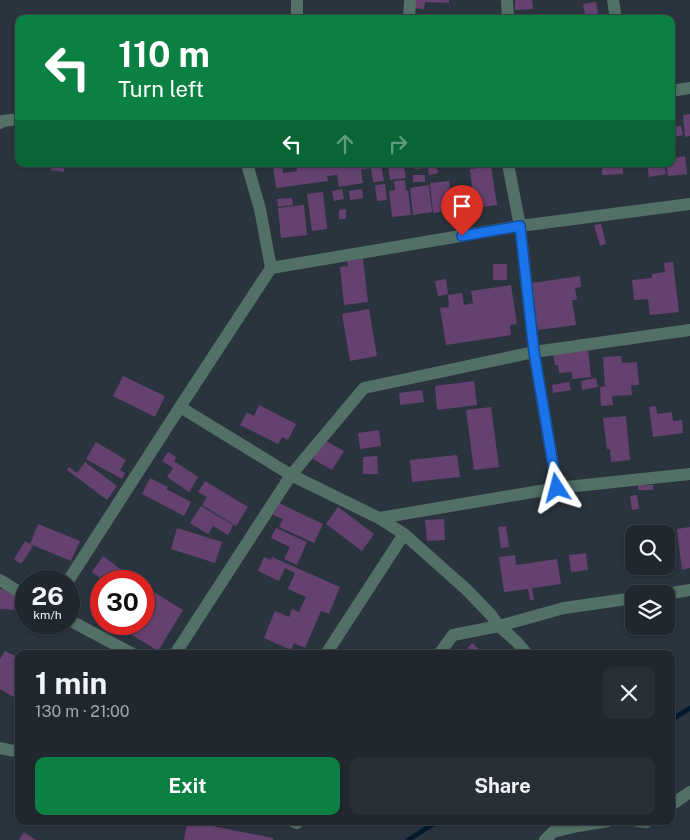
<!DOCTYPE html>
<html lang="en">
<head>
<meta charset="utf-8">
<style>
	:root { --surface:#20272e; --page:#282f36; --text:#f1f3f6; --muted:#a2a5aa; --line:#3d444a; --accent:#0b8043 }
	body { margin:0; font-family:"Public Sans",sans-serif; background:var(--page); color:var(--text); height:100vh; display:flex; flex-direction:column; font-size:19px; white-space:nowrap }
	* { box-sizing:border-box; margin:0 }
	p { font-size:16px; color:var(--muted) }
	.icon { flex:none; width:28px; height:28px; fill:none; stroke:currentColor; stroke-width:2; stroke-linecap:round; stroke-linejoin:round }
	.map { position:relative; flex:1; overflow:hidden }
	.details { position:absolute; left:15px; top:650px; width:660px; height:175px; display:flex; flex-direction:column; background:var(--surface); border-radius:10px; box-shadow:0 1px 4px #0004,0 0 0 1px var(--line) }
	.details>* { flex:none }
	.guide { position:absolute; left:15px; top:15px; width:660px; height:152px; border-radius:10px; box-shadow:0 1px 4px #0004,0 0 0 1px var(--line); background:#0b8043; color:#fff; overflow:hidden }
	.controls { position:absolute; left:625px; top:525px; display:grid; gap:10px }
	.controls a { display:grid; place-items:center; width:50px; height:50px; border-radius:10px; background:var(--surface); box-shadow:0 1px 4px #0004,0 0 0 1px var(--line); font-size:25px }
	.speed { position:absolute; left:15px; top:570px; display:flex; gap:10px; font-size:25px; font-weight:700; text-align:center }
	.speed>* { display:grid; place-content:center; width:65px; height:65px; border-radius:50%; background:var(--surface); box-shadow:0 1px 4px #0004,0 0 0 1px var(--line); line-height:1 }
	.speed small { font-size:12px; font-weight:400 }
	.speed .limit { border:8px solid #d22; background:#fff; color:#111 }
	.pin { position:absolute; display:grid; place-items:center; width:42px; height:42px; color:#fff; margin:-51px -21px; border-radius:50% 50% 50% 0; rotate:-45deg; box-shadow:0 0 5px #0007 }
	.pin .icon { rotate:45deg }
	.me { position:absolute; width:55px; margin:-28px; rotate:351deg; stroke-linejoin:round; filter:drop-shadow(0 0 4px #0008) }
	.turn { display:flex; align-items:center; gap:18px; height:105px; padding:0 20px; font-size:22px }
	.turn .icon { width:65px; height:65px; stroke-width:2.5 }
	.turn b { display:block; font-size:35px; line-height:42px }
	.lanes { display:flex; align-items:center; height:48px; padding:0 20px; background:#0003; justify-content:center; gap:25px; direction:ltr }
	.lanes .off { opacity:.35 }
	.round { display:grid; place-items:center; flex:none; width:52px; height:52px; border-radius:10px; background:var(--page) }
	.overview { display:flex; align-items:center; justify-content:space-between; height:85px; padding:0 20px }
	h1 { font-size:30px; font-weight:700; line-height:38px }
	.cta { display:flex; gap:10px; margin-top:auto; padding:10px 20px }
	.cta a { flex:1; height:58px; border-radius:10px; background:var(--accent); color:#fff; font-size:20px; font-weight:700; line-height:58px; text-align:center }
	.cta a+a { background:var(--page); color:var(--text) }
	.map>svg:first-child { display:block }
</style>
</head>
<body>
<div class="map">
<svg width="690" height="840" viewBox="0 0 690 840">
	<rect width="100%" height="100%" fill="#2a343e"/>
	<g fill="none" stroke-linecap="round" stroke-linejoin="round">
		<!-- stream -->
		<path stroke="#001b2e" stroke-width="5" d="M671,720L690,708
			M408,840L438,821"/>
	</g>
	<!-- building -->
	<path fill="#654170" d="M414,0H449V3L425,2L424,9L413,8Z
		M515,0H532L533,9L515,10Z
		M596,2L599,19H576L575,15L585,14L583,4Z
		M690,114V136L685,137L683,115Z
		M681,126L683,135L675,137L673,127Z
		M671,147H674L675,158L685,156L687,174L668,176L666,164H671Z
		M52,164H65L64,172L51,170Z
		M282,164L283,173L297,171L296,164H305V166L316,164H381L384,181L373,182L371,168L361,170L363,183L339,187L337,175L327,176L328,181L276,188L273,166Z
		M388,164H425L426,168L415,169L414,167L404,168L406,178L390,180Z
		M602,164H610V167H623V174L602,175Z
		M647,164H664L666,174L649,177Z
		M436,165L438,173L429,175L428,167Z
		M491,166L497,205L474,208L470,169Z
		M413,175H425V182H413Z
		M405,180L406,191L408,190L411,215L392,217L389,191L395,190L394,181Z
		M449,181L452,210L433,213L430,183Z
		M385,184L387,200L377,201L375,185Z
		M429,185L432,212L413,215L410,188Z
		M342,189L344,199L334,201L332,191Z
		M362,189L363,198L350,200L349,191Z
		M323,192L327,229L312,231L307,194Z
		M292,198L293,205L278,207L277,199Z
		M304,205L307,235L281,238L278,208Z
		M346,209V219H339V210Z
		M601,224L606,244L600,246L594,225Z
		M363,259L368,302L344,305L340,267L348,266L347,261Z
		M673,262L679,312L650,315L648,299L634,300L632,280L652,278V274L665,272L664,263Z
		M493,264H507V280H493Z
		M580,276L581,287L575,288L577,300H572L576,325L538,330L532,283Z
		M446,279L448,294L438,296L435,281Z
		M511,285L517,324L510,325L511,335L446,345L440,308L449,307L448,295L462,293L464,305L473,303L471,291Z
		M369,309L377,356L350,361L342,314Z
		M588,349L591,377L572,379V372L559,373L558,365H555L553,353Z
		M621,356L622,363L637,362L639,385H631L632,395L612,396L613,405L601,406L600,387L605,386L603,357Z
		M123,376L165,396L155,417L113,396Z
		M596,378L598,387L582,390L581,381Z
		M474,381L477,405L437,410L435,386Z
		M569,382L571,390L553,393L552,385Z
		M422,390L424,402L400,405L399,393Z
		M259,405L296,424L288,440L282,437L278,444L240,425L247,412L254,416Z
		M656,406L657,414L672,412L673,421L682,420L683,433L653,437L649,407Z
		M491,407L499,467L474,470L466,410Z
		M626,416L630,460L611,462L610,449H607L603,418Z
		M379,430L381,446L360,449L358,433Z
		M324,440L344,451L332,470L313,459Z
		M96,442L126,460L120,470L125,473L122,479L86,459Z
		M168,452L176,457L174,461L198,477L189,492L167,477L173,468L162,461Z
		M457,455L460,477L412,482L410,460Z
		M377,456L378,474H363V457Z
		M85,462L117,486L107,500L67,470L69,467L77,473Z
		M150,478L168,487L166,489L191,502L184,516L142,494Z
		M205,481L248,507L236,526L202,505L207,497L198,492Z
		M638,485H653V490H638Z
		M637,495L639,509L632,510L630,496Z
		M279,503L323,524L314,543L279,527L283,519L273,515Z
		M201,506L233,525L228,535L213,526L208,534L190,523Z
		M338,507L374,534L362,551L326,524Z
		M444,519L445,540L427,541L425,520Z
		M38,524L80,541L71,561L30,544Z
		M506,526L509,547L501,548L498,527Z
		M690,527V568L682,570L677,529Z
		M177,528L222,542L215,563L171,549Z
		M276,528L307,542L297,565L284,559L290,547L271,538Z
		M25,541L33,546L21,564L14,559Z
		M586,553L588,570L571,572L569,555Z
		M515,555L516,565L557,559L561,584L532,588L534,600H530L528,589L504,592L499,557Z
		M103,556L136,581H104L92,572Z
		M264,557L271,560L272,557L340,587L329,614L321,611L305,648L294,643L291,650L264,638L275,611L289,617L292,609L299,612L306,597L288,589L295,573L285,568L279,581L258,571Z
		M0,589L16,591L14,610L0,609Z
		M149,589L183,610L158,651L124,630L128,624H144V598Z
		M25,601L26,603V611L21,615L16,608Z
		M472,643L479,649L475,654H463Z
		M5,651L19,658V700L0,689V659Z
		M187,821L273,838V840H184Z
		M24,832L36,840H19Z"/>
	<g fill="none" stroke-linecap="round" stroke-linejoin="round">
		<!-- minor -->
		<path stroke="#527065" stroke-width="12" d="M507,0L508,19
			M613,0L616,19
			M297,19V0
			M409,19L410,0
			M671,91L690,88
			M0,123L3,121L19,119
			M247,164L260,209L271,268
			M508,164L520,226L534,352L557,488
			M180,407L291,475L379,518L557,488L690,474
			M404,534L467,590L491,615L499,626L517,642L527,654
			M0,580L26,596
			M68,581L180,407L271,268L520,226L690,204
			M666,594L690,590
			M69,620L133,654
			M175,654L291,475L364,388L534,352L690,330
			M326,654L404,534L379,518
			M439,654L453,635L499,626L564,608L634,598
			M0,748L19,752
			M671,805L690,792
			M292,821L297,823L299,821
			M637,821L647,822L648,821
			M545,840L553,832L578,826L608,821"/>
	</g>
	<g fill="none" stroke-linecap="round" stroke-linejoin="round">
		<defs>
			<path id="route" d="M462,236L520,226L534,352L557,488"/>
		</defs>
		<!-- route casing -->
		<use href="#route" stroke="#114b97" stroke-width="12"/>
		<!-- route -->
		<use href="#route" stroke="#1a73e8" stroke-width="9"/>
	</g>
</svg>
<div class="controls">
<a><svg class="icon" aria-label="search" viewBox="0 0 24 24"><circle cx="10" cy="10" r="6"/><path d="M15 15l6 6"/></svg></a>
<a><svg class="icon" aria-label="layers" viewBox="0 0 24 24"><path d="M12 4l9 5-9 5-9-5zM3 14l9 5 9-5"/></svg></a>
</div>
<div class="speed"><div>26<small>km/h</small></div><div class="limit">30</div></div>
<div class="pin" style="left:462px;top:236px;background:#d93025"><svg class="icon" aria-label="arrive" viewBox="0 0 24 24"><path d="M6 21V4h12l-3 4 3 4H6"/></svg></div>
<svg class="me" style="left:557px;top:488px" viewBox="-20 -20 40 40"><path d="M0-17L14 15 0 8-14 15z" fill="#1a73e8" stroke="#fff" stroke-width="4"/></svg>
<div class="guide">
<div class="turn"><svg class="icon" aria-label="left" viewBox="0 0 24 24"><path d="M17 20v-9H6M10 6l-5 5 5 5"/></svg><div><b>110 m</b>Turn left</div></div>
<div class="lanes"><svg class="icon" aria-label="left" viewBox="0 0 24 24"><path d="M17 20v-9H6M10 6l-5 5 5 5"/></svg><svg class="icon off" aria-label="ahead" viewBox="0 0 24 24"><path d="M12 20V5M6 11l6-6 6 6"/></svg><svg class="icon off" aria-label="right" viewBox="0 0 24 24"><path d="M7 20v-9h11M14 6l5 5-5 5"/></svg></div>
</div>
<section class="details">
<div class="overview"><div><h1>1 min</h1><p>130 m · 21:00</p></div><a class="round"><svg class="icon" aria-label="close" viewBox="0 0 24 24"><path d="M6 6l12 12M18 6L6 18"/></svg></a></div>
<div class="cta"><a>Exit</a><a>Share</a></div>
</section>
</div>
</body>
</html>
